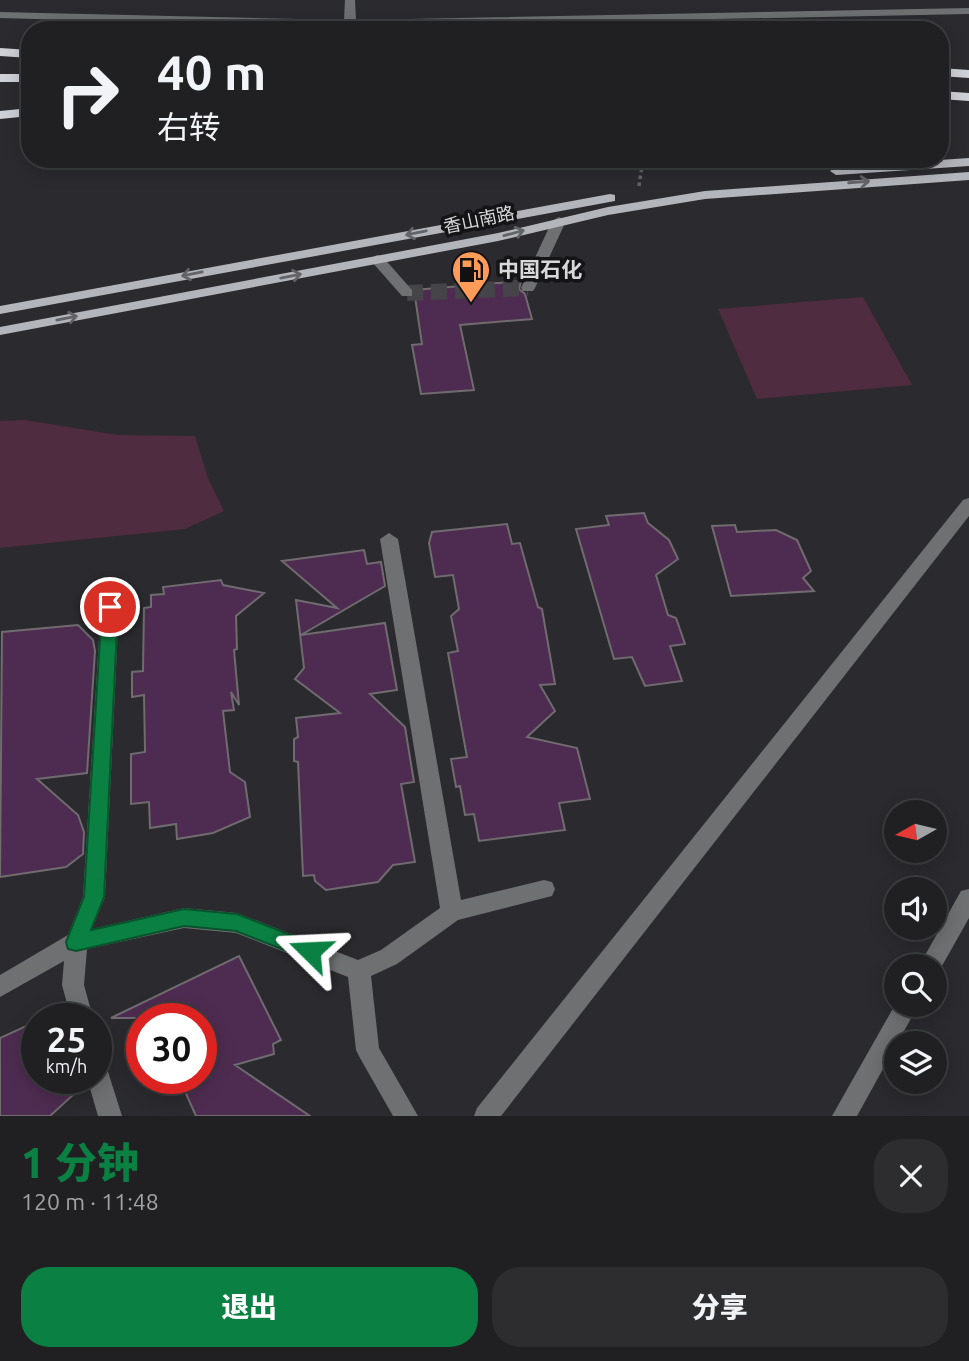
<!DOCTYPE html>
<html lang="zh">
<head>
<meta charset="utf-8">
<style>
	:root { --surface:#202022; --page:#2d2d2f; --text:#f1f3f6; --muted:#a2a3a5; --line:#3d3e40; --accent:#0b8043 }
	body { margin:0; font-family:Ubuntu,"Noto Sans SC",sans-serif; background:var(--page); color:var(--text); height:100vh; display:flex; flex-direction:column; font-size:26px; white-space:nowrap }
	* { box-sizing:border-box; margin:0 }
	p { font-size:23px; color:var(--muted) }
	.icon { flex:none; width:38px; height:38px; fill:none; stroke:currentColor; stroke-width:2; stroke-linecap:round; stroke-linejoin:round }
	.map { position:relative; height:1116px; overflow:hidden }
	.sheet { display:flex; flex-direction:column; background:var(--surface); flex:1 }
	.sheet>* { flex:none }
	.banner { position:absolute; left:21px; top:21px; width:928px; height:147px; border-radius:28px; box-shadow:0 4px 18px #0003,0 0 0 2px var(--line); background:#202022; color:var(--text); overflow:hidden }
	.needle { width:46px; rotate:262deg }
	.fabs { position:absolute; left:884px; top:800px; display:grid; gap:14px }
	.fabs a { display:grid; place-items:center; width:63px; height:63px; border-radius:50%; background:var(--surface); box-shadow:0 4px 18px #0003,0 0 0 2px var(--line); font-size:35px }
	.speed { position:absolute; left:21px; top:1003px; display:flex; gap:14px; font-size:35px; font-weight:700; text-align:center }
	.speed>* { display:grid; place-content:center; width:91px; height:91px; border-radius:50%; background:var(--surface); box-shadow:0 4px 18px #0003,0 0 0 2px var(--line); line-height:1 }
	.speed small { font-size:18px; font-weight:400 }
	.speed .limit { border:10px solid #d22; background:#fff; color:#111 }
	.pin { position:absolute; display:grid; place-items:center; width:60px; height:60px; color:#fff; margin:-30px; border:4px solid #fff; border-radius:50%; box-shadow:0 2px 7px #0007 }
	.me { position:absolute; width:77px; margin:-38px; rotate:291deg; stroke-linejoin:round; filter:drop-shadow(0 0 5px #0008) }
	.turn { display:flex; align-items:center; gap:24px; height:147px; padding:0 21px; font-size:32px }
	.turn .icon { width:91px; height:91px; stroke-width:2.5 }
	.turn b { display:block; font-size:49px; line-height:60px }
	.round { display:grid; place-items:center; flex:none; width:74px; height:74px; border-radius:28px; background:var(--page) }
	.head { display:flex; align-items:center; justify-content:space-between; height:119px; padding:0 21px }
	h1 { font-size:42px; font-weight:800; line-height:52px; color:var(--accent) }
	.primary-button { display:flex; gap:14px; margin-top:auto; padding:14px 21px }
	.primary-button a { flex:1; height:80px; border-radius:28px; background:var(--accent); color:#fff; font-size:28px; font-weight:800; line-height:80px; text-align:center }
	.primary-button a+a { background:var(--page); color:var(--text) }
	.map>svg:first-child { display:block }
</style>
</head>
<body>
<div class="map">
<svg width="969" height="1116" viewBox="0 0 969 1116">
	<rect width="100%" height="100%" fill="#2b2a2e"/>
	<!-- green -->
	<path fill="#4f2c3f" d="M863,297L912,385L757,399L718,309Z
		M25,420L118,435L195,436L208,478L224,511L185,529L0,548V421Z"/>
	<!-- building -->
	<path fill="#4e2c51" stroke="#6f6b6f" stroke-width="2" d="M521,281L519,289L525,294L532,319L460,325L474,390L421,394L412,345L422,344L414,290Z
		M644,513L648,523L669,540L678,559L656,575L668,615L676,618L685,644L670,646L682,681L645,686L632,657L614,659L576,529L609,525L606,516Z
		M507,524L512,544L520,543L538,607L542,609L555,684L540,685L555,711L527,737L577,748L590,799L559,803L565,830L479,841L474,814L465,815L460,786L456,787L451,759L467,757L448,653L458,651L451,616L459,609L453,575L435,577L429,543L432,532Z
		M735,525L737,532L776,530L797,540L811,571L803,578L814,591L731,596L712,526Z
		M364,550L367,564L381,562L385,586L301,635L385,623L397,690L370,694L405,727L414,782L401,784L415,862L393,865L378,882L326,890L315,881L314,875L303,876L298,762L294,761V739L298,737L296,718L340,713L295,679L304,668L296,600L337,608L282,561Z
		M221,580L223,585L264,593L236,616L237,649L234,650L239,705L231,692L234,710L223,711L230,772L245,782L250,817L213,833L177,839L176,824L150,828L149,802L131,804V754L145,752L144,695L132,697V672L143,671L144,608L151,607V595L164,594L163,587Z
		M78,625L93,640L95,651L87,773L37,779L78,815L84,832L83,854L66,867L0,877L2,632Z
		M239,956L281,1040L273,1044L274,1054L235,1065L310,1116H196L179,1078H201V1018H111Z
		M37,1021V1078H85L86,1083L50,1116H0V1038Z"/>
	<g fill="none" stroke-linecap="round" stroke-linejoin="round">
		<!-- minor-tunnel -->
		<path stroke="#454448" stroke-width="16" stroke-dasharray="16 8" stroke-linecap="butt" d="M407,293L528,288"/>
		<!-- path -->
		<path stroke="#656468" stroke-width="3.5" stroke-dasharray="3.5 3.5" stroke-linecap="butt" d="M639,186L643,159"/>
		<!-- minor -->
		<path fill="#6f7072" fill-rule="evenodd" d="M345,0H355L356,20L969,8V14L318,27L0,18V12L344,20Z
			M559,217L566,221L535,288L533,291H523L521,288L552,221Z
			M377,255L382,256L412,290V296H402L372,262L370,259Z
			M969,498V516L501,1116H474L477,1108L963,500Z
			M389,533L398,539L461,900L544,880L552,882L555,889L552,896L544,898L458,920L397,964L371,976L379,1048L418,1116H393L360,1058L356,1050L348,977L236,933L184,928L87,949L84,985L93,1018H71L62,985L64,961L0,997V975L68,935L83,897L101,607L104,602H116L119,607L105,897L92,929L184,908L237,913L358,960L381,950L440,908L380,539Z
			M969,889V918L938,973L934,974V966H919L961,891Z
			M896,1003L919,1004L857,1116H832Z
			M96,1056L104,1059L122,1116H98L87,1078H96Z"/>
		<!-- major -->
		<path fill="#b4b5ba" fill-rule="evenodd" d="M969,158V166L836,175L830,171L836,167Z
			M969,172V180L705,199L608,215L498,241L0,335V327L498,233L608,207L705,191Z
			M610,194L615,195V201L0,314V306Z"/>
		<!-- highway -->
		<path fill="#cfd0d6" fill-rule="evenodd" d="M0,48L30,50V58L0,56Z
			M940,68L969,70V78L940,76Z
			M0,74H30V82H0Z
			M940,91L969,93V101L940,99Z
			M30,108V116L0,119V111Z"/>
	</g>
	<!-- one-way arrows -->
	<defs><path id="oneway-shaft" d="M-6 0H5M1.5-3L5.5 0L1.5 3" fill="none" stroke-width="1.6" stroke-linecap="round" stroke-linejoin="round" transform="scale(1.75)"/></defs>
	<g stroke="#646468">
		<use href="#oneway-shaft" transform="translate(859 182) rotate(-4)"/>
		<use href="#oneway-shaft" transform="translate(416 233) rotate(169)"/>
		<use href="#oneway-shaft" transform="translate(514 233) rotate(-15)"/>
		<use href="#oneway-shaft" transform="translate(192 274) rotate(169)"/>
		<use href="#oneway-shaft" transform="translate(291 276) rotate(-11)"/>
		<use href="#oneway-shaft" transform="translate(67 318) rotate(-11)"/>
	</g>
	<!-- route -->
	<path fill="#0b8043" stroke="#07532c" stroke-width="2" d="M110,601L118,607L104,897L91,930L184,909L237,914L317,945L320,951L317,958L310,960L236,931L184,926L76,951L68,949L66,942L84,897L102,607Z"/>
	<!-- icons -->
	<defs>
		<symbol id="fuel-pin" viewBox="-11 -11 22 30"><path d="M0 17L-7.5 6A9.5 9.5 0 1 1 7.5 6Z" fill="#fe9b59" stroke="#141315"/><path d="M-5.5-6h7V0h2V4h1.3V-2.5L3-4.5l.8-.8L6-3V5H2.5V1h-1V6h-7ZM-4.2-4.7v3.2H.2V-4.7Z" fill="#111"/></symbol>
	</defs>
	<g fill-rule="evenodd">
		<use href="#fuel-pin" x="449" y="248" width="44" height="60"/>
	</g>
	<g text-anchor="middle" stroke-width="7" stroke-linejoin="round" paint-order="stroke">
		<!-- far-street labels -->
		<g font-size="18" fill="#d8d7da" stroke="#141315">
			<text transform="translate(479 220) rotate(-12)" y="6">香山南路</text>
		</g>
		<!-- poi labels -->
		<g font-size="21" font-weight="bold" fill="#d8d7da" stroke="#141315" text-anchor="start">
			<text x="498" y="277">中国石化</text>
		</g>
	</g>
</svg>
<div class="fabs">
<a><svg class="needle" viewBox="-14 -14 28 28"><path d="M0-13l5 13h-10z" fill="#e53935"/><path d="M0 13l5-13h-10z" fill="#a2a3a5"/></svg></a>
<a><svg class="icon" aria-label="sound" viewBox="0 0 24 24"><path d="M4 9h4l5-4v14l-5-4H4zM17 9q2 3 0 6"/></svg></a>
<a><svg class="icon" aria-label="search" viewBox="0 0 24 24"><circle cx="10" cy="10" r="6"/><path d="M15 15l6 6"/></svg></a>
<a><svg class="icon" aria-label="layers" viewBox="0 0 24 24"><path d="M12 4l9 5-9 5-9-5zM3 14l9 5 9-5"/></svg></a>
</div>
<div class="speed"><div>25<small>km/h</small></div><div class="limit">30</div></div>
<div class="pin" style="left:110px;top:607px;background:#d93025"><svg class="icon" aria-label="arrive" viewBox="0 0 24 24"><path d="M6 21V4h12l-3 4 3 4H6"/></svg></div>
<svg class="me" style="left:310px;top:951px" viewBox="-20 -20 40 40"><path d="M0-17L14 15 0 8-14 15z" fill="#0b8043" stroke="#fff" stroke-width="4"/></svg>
<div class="banner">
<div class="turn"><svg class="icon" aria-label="right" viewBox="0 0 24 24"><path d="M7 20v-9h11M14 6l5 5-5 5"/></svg><div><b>40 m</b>右转</div></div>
</div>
</div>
<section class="sheet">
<div class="head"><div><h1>1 分钟</h1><p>120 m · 11:48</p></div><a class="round"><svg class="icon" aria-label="close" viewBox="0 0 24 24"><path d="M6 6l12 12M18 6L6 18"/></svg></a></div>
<div class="primary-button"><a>退出</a><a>分享</a></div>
</section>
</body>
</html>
